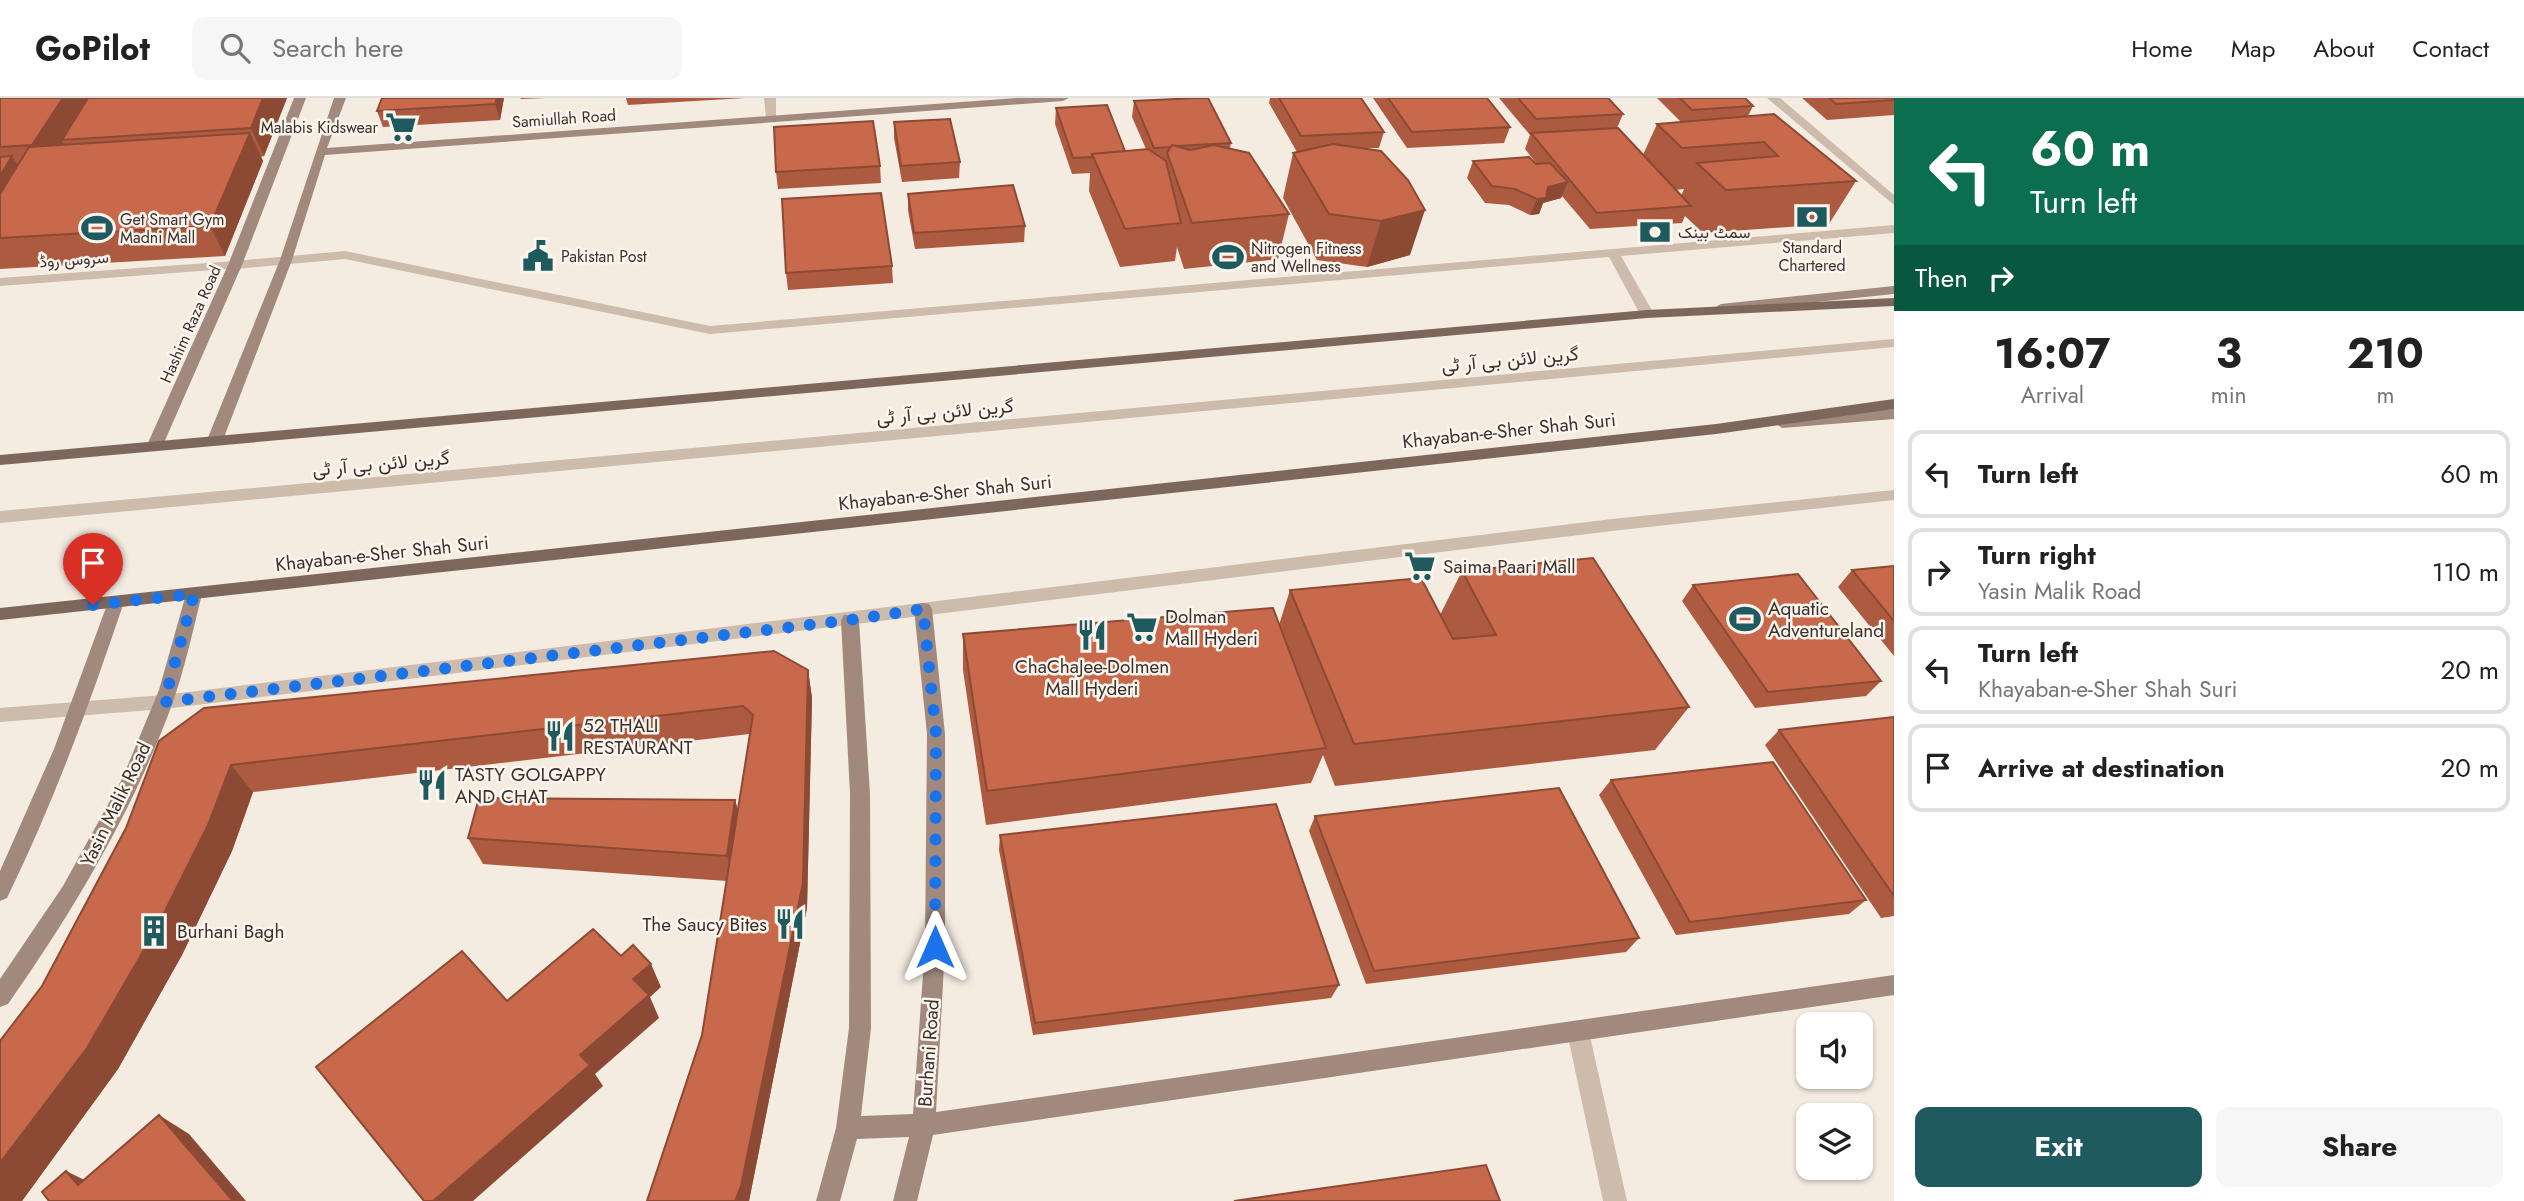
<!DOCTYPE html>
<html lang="en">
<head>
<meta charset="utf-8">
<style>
	:root { --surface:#fff; --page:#f6f6f6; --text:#222; --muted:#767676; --line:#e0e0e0; --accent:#1f5a5e }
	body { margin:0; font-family:Jost,Vazirmatn,sans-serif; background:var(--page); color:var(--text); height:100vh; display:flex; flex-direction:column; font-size:26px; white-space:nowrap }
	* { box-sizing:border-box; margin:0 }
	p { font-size:23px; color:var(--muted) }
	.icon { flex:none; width:38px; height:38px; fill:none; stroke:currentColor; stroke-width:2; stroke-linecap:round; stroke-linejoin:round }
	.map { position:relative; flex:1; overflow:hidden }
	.sheet { display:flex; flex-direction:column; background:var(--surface); width:630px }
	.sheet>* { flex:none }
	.guide { background:#0b6e4f; color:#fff; overflow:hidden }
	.buttons { position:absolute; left:1796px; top:914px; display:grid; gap:14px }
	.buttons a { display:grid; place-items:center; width:77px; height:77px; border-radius:14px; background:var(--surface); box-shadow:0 2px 5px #0004; font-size:35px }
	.pin { position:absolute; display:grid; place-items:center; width:60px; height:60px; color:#fff; margin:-72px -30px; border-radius:50% 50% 50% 0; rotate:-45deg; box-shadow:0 0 7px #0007 }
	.pin .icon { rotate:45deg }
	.me { position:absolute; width:77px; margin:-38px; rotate:0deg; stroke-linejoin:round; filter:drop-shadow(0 0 5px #0008) }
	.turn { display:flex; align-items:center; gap:24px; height:147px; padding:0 21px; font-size:32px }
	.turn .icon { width:91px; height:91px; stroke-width:2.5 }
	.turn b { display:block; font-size:49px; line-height:60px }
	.then { display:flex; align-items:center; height:66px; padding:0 21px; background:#0003; gap:14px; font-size:26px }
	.eta { display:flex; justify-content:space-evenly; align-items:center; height:119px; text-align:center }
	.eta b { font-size:42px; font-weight:700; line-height:49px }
	.cta { display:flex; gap:14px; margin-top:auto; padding:14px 21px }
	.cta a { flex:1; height:80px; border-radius:14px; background:var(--accent); color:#fff; font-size:28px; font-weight:700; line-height:80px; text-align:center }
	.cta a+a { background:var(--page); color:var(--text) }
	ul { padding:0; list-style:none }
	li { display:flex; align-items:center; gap:21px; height:88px; margin:0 14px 10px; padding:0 7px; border:4px solid var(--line); border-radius:14px }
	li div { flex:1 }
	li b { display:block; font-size:26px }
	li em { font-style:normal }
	header { display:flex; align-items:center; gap:42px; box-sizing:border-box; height:98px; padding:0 35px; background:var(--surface); border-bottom:2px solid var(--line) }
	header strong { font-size:33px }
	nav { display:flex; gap:38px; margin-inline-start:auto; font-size:24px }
	.search { width:490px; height:63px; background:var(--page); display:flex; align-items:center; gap:18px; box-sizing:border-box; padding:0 24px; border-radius:14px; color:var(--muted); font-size:26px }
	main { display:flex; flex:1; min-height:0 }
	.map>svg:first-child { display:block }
</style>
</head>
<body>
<header>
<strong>GoPilot</strong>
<div class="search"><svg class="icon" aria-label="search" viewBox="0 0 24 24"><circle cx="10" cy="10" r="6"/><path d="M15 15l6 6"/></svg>Search here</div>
<nav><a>Home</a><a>Map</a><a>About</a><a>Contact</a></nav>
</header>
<main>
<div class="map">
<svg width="1894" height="1103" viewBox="0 0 1894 1103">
	<rect width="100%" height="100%" fill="#f4ebe1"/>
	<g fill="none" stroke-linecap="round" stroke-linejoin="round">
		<!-- lane -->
		<path fill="#cdbbac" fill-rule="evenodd" d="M235,163L242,167L240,170L0,188V180Z
			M1894,241V249L0,425V413Z"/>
		<!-- street -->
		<path fill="#cdbbac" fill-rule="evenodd" d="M764,0H776V22L766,20Z
			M1767,0H1780L1894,97V107Z
			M1894,127V135L1621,158L1654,216L1647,220L1640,216L1609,159L710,236L345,161L235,171L228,167L235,163L345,153L710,228Z
			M1894,392V402L1612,433L164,611L0,624V610L164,597L1612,421Z
			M1578,923L1586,926L1589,934L1627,1103H1603L1567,934L1570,926Z"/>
		<!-- secondary -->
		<path fill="#a18a7d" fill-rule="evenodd" d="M294,0H306L242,167L163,347L160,351H150L147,347L228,167Z
			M334,0H346L327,50L1017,0H1069L1063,3L325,57L292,162L223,342L215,347L210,346L207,342L280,162Z
			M1894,188V196L1721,214L1714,210L1721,206Z
			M1894,311V321L1782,330L1775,325L1782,320Z
			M194,490L202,496C193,532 185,569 173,604C133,713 74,812 8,906L0,909V881L63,788L122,681L159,592L186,496Z
			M116,498L122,499L124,504C90,605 54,704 7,800L0,803V773L54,651L108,504L110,499Z
			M923,505L929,506L932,511L945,636V849L936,1014L1894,877V897L933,1037L917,1103H893L909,1039L857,1041L840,1103H816L836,1030L849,930L850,696L841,522L844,517H856L859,522L870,696L871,930L861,1018L913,1016L925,849L927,636L914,511L917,506Z"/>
		<!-- primary -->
		<path fill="#7d675c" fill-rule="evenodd" d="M1894,200V208L1647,220L0,367V357L1647,212Z
			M1894,301V311L1716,336L0,522V510L1716,326Z"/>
	</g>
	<!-- wall -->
	<path fill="#ac5a40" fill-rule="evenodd" d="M0,0H287L264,58L261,59L263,63L225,158L0,171Z
		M504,0L500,22L383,29L377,13Z
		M520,0H546L521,1Z
		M626,0H745L628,7Z
		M1270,0H1361L1384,34L1379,50H1365L1410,157L1367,169L1317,162L1283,100L1293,55L1297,54L1269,5Z
		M1373,0H1487L1510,29L1504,45L1407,50Z
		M1499,0H1608L1623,16L1617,30L1643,57L1657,26L1681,24L1657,0H1745L1753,8L1748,18L1856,83L1829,126L1703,135L1685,118L1682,125L1590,131L1562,98L1561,100L1543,105L1539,116L1530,117L1509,107L1485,105L1467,80L1473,63L1537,66L1525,51L1530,37ZM1684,91L1681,98L1675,92Z
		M1802,0H1894V17L1827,22Z
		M1134,3L1231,45L1230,50L1289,116L1278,161L1184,171L1177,149L1175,163L1120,169L1089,93L1090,75L1072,76L1055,26L1056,10L1125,53L1146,51L1132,19Z
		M894,24L960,64L959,80L902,84L894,40Z
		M880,68L881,85L778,91L776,74Z
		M908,96L1025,128L1024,144L915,151L908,112Z
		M892,168L893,185L788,192L786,175Z
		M1894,468V558L1838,489L1852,472Z
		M1462,473L1689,609L1655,652L1335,688L1323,657L1311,685L986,727L963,572V536L1279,527L1290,492L1440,517Z
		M1693,487L1881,583L1866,598L1755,610L1682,503Z
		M808,572L812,600L807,810L749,1103H647L702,937L727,783L483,766L468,740L735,702L738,712L750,637L749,636L253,694L232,753L182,857L118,971L22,1103H0L42,888L126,730L159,643Z
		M1894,619V818L1881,820L1765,647L1779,632Z
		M1611,682L1866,802L1849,816L1676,837L1599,697Z
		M1315,718L1639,840L1626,854L1366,886L1309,733Z
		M1000,737L1339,887L1331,900L1033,937L999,752Z"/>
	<!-- shaded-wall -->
	<path fill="#8c4a34" d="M63,0H97L62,42L66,50L50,76L32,47Z
		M263,0H287L264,58L251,30Z
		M497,0H504L500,22L495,6Z
		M250,35L263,63L225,158L210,128Z
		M12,58L31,87L0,138V78Z
		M1568,84L1561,100L1543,105L1539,116L1530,117L1537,101L1548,89Z
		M1425,112L1410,157L1367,169L1381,123Z
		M808,572L812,600L807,810L749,1103H735Z
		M231,667L253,694L232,753L182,857L118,971L22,1103H0V1065Z
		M735,702L742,729L734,784L727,758Z
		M651,866L661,889L650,899L659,920L595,976L603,988L473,1103H433L580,957L633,881Z
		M159,1017L189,1036L246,1103H233Z
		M66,1073L101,1090L78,1087Z"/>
	<!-- building -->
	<path fill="#c8694b" stroke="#8c4a34" stroke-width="2" d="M0,0H63L32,47L0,49Z
		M88,0H263L251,30L62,42Z
		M382,0H497L495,6L377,13Z
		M1196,0H1208L1231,45L1177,48L1172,47L1171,49L1154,50L1134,3Z
		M1279,0H1361L1384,34L1301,38Z
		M1388,0H1487L1510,29L1412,34Z
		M1518,0H1608L1623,16L1536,21Z
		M1680,0H1745L1753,8L1692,12Z
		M1829,0H1894V2L1836,6Z
		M1107,7L1125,53L1092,56V59L1073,60L1056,10Z
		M1774,16L1856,83L1726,92L1697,65L1778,58L1764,44L1682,50L1657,26Z
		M950,21L960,64L901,68L894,24Z
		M873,23L880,68L776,74L774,29Z
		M1618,30L1691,108L1597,115L1531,35Z
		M250,35L210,128L0,140V96L29,49Z
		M1333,46L1381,53L1408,82L1425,112L1381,123L1329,116L1293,55Z
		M1172,47L1190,52L1214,47L1249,55L1289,116L1192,125L1167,55Z
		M1148,51L1166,63L1181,125L1125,131L1092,56Z
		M12,58L0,78V59Z
		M1529,59L1536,66L1550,65L1568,84L1548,89L1546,100L1537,101L1515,91L1492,88L1473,63Z
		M1013,87L1025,128L914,135L908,96Z
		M881,95L892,168L786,175L782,101Z
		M1593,460L1689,609L1354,646L1290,492L1421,480L1453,541L1496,537L1462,473Z
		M1894,468V523L1852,472Z
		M1798,476L1881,583L1768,594L1693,487Z
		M1273,510L1326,650L987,693L963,536Z
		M774,553L808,572L803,785L741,1088L735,1103H647L702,937L753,617L743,608L231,667L208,727L155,833L87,950L0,1065V943L42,888L126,730L159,643L204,610Z
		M1894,619V798L1779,632Z
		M1773,664L1866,802L1690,824L1611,682Z
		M1559,690L1639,840L1374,873L1315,718Z
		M479,700L735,702L727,758L468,740Z
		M1276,706L1339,887L1035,925L1000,737Z
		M593,831L621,858L633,847L651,866L633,881L649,897L580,957L590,967L433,1103H424L316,969L462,853L507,903Z
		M159,1017L233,1103H49L42,1094L66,1073L78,1087Z
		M1486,1067L1500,1103H1234Z"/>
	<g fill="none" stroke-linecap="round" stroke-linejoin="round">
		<!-- route -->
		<path stroke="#1a73e8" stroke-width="12" stroke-dasharray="0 21.6" d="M93,507L194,496L164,604L850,522L923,511L936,636L935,849"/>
	</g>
	<!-- icons -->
	<defs>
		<symbol id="supermarket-bare" viewBox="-9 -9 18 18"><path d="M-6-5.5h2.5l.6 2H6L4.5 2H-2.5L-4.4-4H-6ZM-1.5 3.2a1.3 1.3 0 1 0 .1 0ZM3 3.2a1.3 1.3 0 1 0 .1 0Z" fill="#1f5a5e" stroke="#fbf5ee" stroke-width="2.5" paint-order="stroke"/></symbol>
		<symbol id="bank-bare" viewBox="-9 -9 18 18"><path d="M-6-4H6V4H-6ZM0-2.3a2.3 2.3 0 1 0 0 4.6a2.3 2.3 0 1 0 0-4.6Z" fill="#1f5a5e" stroke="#fbf5ee" stroke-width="2.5" paint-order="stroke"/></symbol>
		<symbol id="stadium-bare" viewBox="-9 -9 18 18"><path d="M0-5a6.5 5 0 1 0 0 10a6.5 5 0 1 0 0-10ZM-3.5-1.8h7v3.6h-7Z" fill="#1f5a5e" stroke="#fbf5ee" stroke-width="2.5" paint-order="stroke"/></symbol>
		<symbol id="civic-bare" viewBox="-9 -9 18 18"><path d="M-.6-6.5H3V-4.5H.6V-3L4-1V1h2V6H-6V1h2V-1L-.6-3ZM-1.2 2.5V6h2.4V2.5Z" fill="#1f5a5e" stroke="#fbf5ee" stroke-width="2.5" paint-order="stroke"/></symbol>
		<symbol id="restaurant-bare" viewBox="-9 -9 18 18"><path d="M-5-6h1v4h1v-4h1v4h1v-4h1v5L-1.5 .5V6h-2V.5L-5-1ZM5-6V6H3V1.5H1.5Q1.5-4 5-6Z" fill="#1f5a5e" stroke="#fbf5ee" stroke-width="2.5" paint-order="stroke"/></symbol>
		<symbol id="building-bare" viewBox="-9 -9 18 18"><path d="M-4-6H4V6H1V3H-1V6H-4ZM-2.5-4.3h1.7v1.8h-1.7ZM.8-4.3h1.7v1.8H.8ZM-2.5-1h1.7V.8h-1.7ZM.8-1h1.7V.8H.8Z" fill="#1f5a5e" stroke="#fbf5ee" stroke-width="2.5" paint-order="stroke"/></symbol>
	</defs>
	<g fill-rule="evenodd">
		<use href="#supermarket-bare" x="379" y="7" width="44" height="44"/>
		<use href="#bank-bare" x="1790" y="97" width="44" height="44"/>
		<use href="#stadium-bare" x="75" y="108" width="44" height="44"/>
		<use href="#bank-bare" x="1633" y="112" width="44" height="44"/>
		<use href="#civic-bare" x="516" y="136" width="44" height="44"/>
		<use href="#stadium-bare" x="1206" y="137" width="44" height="44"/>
		<use href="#supermarket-bare" x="1398" y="446" width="44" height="44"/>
		<use href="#stadium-bare" x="1723" y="499" width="44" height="44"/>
		<use href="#supermarket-bare" x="1120" y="507" width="44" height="44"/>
		<use href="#restaurant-bare" x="1070" y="515" width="44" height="44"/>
		<use href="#restaurant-bare" x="538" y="616" width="44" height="44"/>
		<use href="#restaurant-bare" x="410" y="665" width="44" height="44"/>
		<use href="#restaurant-bare" x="768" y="804" width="44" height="44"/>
		<use href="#building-bare" x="132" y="811" width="44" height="44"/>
	</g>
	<g text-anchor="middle" stroke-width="5" stroke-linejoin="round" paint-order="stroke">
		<!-- far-street labels -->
		<g font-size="16" fill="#3b302b" stroke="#fbf5ee">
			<text transform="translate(564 20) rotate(-4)" y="6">Samiullah Road</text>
			<text transform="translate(74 161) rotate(-4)" y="6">سروس روڈ</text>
			<text transform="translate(190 226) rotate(-66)" y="6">Hashim Raza Road</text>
		</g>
		<!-- far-poi labels -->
		<g font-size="16" fill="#3b302b" stroke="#fbf5ee" text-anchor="start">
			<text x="378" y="35" text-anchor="end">Malabis Kidswear</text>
			<text x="120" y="127">Get Smart Gym<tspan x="120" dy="18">Madni Mall</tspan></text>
			<text x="1678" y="140">سمٹ بینک</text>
			<text x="1812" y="155" text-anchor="middle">Standard<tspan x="1812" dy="18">Chartered</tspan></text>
			<text x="1251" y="156">Nitrogen Fitness<tspan x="1251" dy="18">and Wellness</tspan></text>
			<text x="561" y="164">Pakistan Post</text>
		</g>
		<!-- street labels -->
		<g font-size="19" fill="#3b302b" stroke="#fbf5ee">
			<text transform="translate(1510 261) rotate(-5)" y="7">گرین لائن بی آر ٹی</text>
			<text transform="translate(945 313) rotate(-5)" y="7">گرین لائن بی آر ٹی</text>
			<text transform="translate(1509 332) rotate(-6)" y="7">Khayaban-e-Sher Shah Suri</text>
			<text transform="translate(381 365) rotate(-5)" y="7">گرین لائن بی آر ٹی</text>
			<text transform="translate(945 394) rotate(-6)" y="7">Khayaban-e-Sher Shah Suri</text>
			<text transform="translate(382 455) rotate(-6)" y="7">Khayaban-e-Sher Shah Suri</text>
			<text transform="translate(115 706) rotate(-64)" y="7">Yasin Malik Road</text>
			<text transform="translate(928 955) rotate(-86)" y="7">Burhani Road</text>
		</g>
		<!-- poi labels -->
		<g font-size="19" fill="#3b302b" stroke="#fbf5ee" text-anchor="start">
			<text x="1443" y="475">Saima Paari Mall</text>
			<text x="1768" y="517">Aquatic<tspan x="1768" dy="22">Adventureland</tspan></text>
			<text x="1165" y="525">Dolman<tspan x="1165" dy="22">Mall Hyderi</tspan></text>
			<text x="1092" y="575" text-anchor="middle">ChaChaJee-Dolmen<tspan x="1092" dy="22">Mall Hyderi</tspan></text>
			<text x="583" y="634">52 THALI<tspan x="583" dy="22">RESTAURANT</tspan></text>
			<text x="455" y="683">TASTY GOLGAPPY<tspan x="455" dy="22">AND CHAT</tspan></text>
			<text x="767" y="833" text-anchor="end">The Saucy Bites</text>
			<text x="177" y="840">Burhani Bagh</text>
		</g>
	</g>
</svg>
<div class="buttons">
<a><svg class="icon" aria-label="sound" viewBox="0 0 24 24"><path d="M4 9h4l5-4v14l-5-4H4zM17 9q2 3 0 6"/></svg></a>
<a><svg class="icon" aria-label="layers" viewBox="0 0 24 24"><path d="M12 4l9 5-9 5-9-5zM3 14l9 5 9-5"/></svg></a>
</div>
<div class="pin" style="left:93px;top:507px;background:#d93025"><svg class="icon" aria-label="arrive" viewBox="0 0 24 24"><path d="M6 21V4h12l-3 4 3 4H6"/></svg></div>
<svg class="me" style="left:935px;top:849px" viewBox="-20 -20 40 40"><path d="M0-17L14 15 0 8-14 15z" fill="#1a73e8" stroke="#fff" stroke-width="4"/></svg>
</div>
<section class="sheet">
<div class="guide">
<div class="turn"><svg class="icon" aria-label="left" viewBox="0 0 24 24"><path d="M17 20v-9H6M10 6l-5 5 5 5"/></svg><div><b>60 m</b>Turn left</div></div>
<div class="then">Then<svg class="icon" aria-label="right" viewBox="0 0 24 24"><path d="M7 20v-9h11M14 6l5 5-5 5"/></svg></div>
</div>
<div class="eta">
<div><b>16:07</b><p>Arrival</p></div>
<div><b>3</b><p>min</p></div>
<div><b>210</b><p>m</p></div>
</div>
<ul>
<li><svg class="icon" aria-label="left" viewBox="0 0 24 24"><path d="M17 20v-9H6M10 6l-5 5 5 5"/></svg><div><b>Turn left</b></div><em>60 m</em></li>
<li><svg class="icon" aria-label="right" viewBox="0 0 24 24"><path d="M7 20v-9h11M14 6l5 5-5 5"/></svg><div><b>Turn right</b><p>Yasin Malik Road</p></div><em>110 m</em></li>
<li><svg class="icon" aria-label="left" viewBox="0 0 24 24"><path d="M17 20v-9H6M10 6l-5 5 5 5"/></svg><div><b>Turn left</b><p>Khayaban-e-Sher Shah Suri</p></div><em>20 m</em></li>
<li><svg class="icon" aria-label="arrive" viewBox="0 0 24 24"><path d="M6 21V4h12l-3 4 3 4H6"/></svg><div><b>Arrive at destination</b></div><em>20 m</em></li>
</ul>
<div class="cta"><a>Exit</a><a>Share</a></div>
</section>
</main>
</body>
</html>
